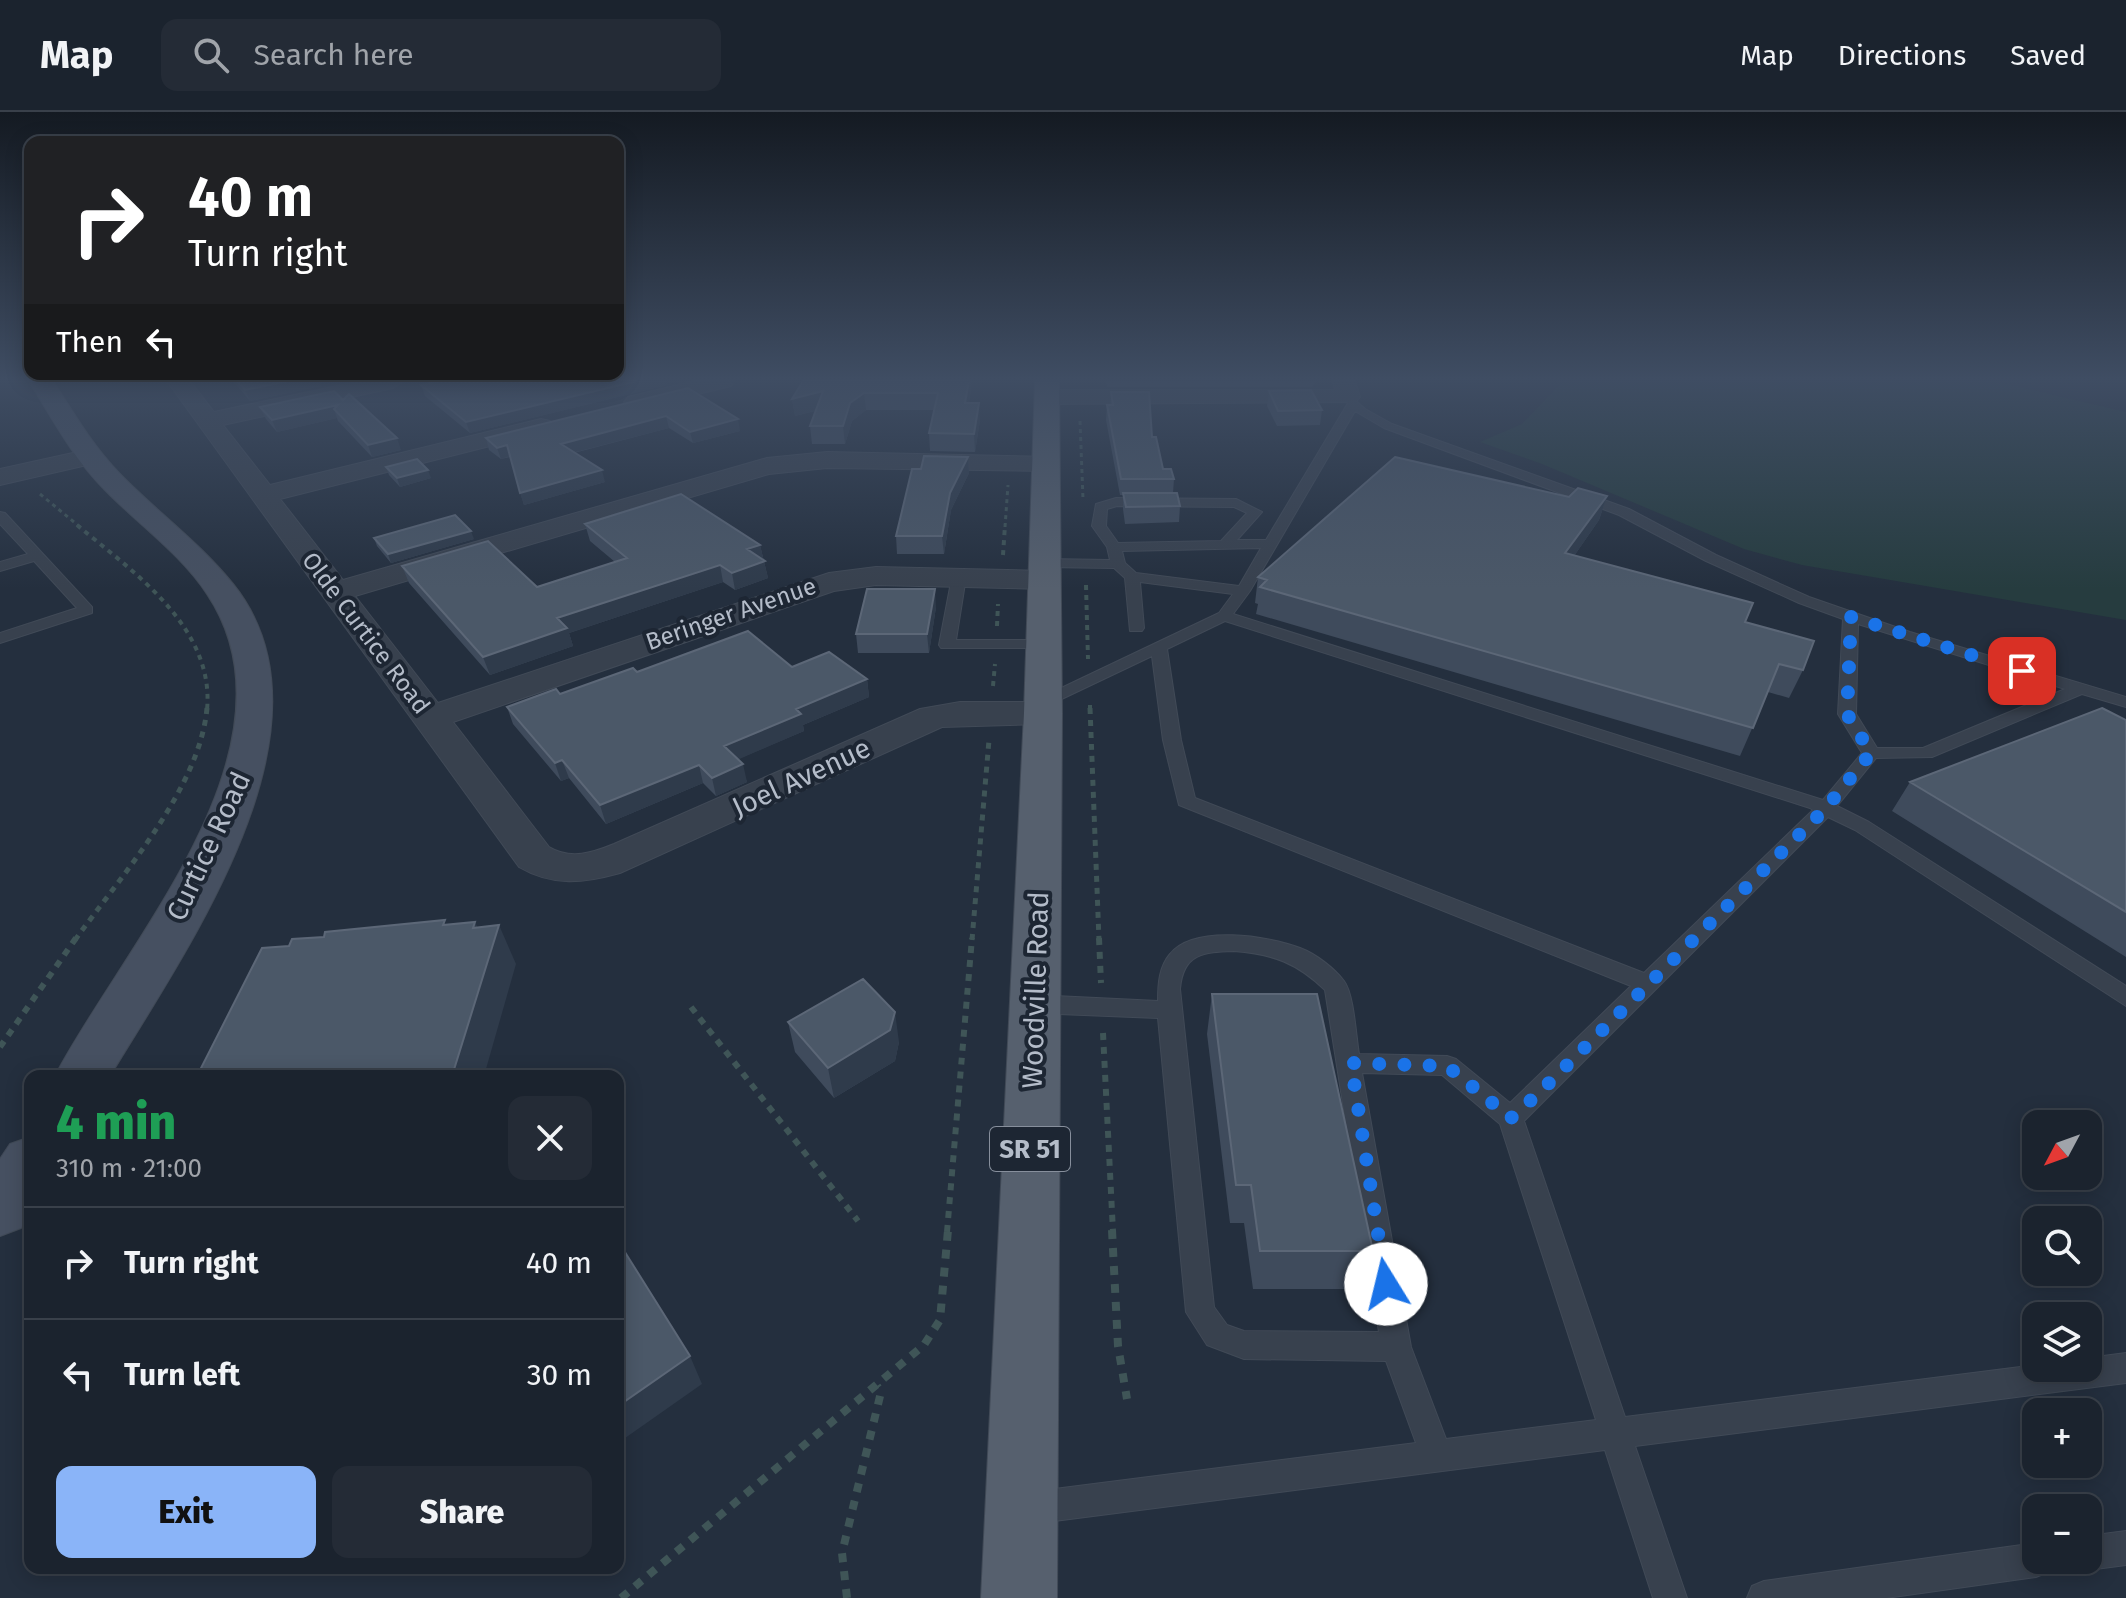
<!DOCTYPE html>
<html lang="en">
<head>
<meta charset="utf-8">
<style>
	:root { --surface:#1b232e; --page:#242b36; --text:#f1f3f6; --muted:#a0a4aa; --line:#39404a; --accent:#8ab4f8 }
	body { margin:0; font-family:"Fira Sans",sans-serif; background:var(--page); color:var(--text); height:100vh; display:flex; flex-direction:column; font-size:30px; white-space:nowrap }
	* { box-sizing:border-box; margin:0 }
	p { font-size:26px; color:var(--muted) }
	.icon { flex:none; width:44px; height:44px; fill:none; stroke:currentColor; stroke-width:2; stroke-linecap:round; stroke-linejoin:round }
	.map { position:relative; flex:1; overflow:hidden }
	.details { position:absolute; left:24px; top:958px; width:600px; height:504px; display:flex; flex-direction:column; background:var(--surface); border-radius:16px; box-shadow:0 4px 20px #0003,0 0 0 2px var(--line) }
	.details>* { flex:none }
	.guide { position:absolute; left:24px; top:24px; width:600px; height:244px; border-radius:16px; box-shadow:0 4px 20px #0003,0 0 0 2px var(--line); background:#202124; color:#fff; overflow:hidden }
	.needle { width:52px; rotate:229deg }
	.tools { position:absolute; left:2022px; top:998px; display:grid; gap:16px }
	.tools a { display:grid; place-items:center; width:80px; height:80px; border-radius:16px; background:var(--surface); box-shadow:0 4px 20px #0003,0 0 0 2px var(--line); font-size:40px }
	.pin { position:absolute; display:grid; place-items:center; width:68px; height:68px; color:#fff; margin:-34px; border-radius:16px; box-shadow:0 4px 12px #0006 }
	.me { position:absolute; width:88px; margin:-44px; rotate:351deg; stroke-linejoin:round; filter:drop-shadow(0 0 6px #0008) }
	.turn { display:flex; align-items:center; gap:28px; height:168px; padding:0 32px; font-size:36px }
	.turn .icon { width:104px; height:104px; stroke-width:2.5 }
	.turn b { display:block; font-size:56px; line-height:68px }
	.then { display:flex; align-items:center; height:76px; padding:0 32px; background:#0003; gap:16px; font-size:30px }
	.round { display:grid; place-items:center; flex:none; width:84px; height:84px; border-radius:16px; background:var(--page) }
	.headline { display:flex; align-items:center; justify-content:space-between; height:136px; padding:0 32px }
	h1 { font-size:48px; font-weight:800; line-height:60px; color:#1e9e55 }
	.cta { display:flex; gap:16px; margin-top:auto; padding:16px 32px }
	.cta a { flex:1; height:92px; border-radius:16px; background:var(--accent); color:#111; font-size:32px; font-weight:800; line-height:92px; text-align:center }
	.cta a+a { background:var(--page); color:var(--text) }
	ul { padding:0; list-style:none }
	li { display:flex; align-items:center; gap:24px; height:112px; padding:0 32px; border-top:2px solid var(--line) }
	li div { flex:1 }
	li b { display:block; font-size:30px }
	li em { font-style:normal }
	header { display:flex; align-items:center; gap:48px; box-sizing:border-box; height:112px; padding:0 40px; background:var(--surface); border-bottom:2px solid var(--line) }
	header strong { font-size:38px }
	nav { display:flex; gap:44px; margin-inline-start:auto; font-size:28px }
	.search { width:560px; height:72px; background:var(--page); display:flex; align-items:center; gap:20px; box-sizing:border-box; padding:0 28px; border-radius:16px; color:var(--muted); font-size:30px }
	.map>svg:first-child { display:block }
</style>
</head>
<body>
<header>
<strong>Map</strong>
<div class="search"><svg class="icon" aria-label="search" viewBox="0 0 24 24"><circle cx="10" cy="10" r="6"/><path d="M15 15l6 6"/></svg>Search here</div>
<nav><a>Map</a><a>Directions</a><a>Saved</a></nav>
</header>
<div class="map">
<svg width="2126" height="1486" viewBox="0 0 2126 1486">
	<rect width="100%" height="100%" fill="#242f3e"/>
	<!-- green -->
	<path fill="#263c3f" d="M1563,269H1993L2126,300V508L1802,453L1744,437L1542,352L1480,330L1522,312Z"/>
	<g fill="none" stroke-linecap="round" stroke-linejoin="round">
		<defs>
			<path id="lane" d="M1348,282L1365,297L1392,312L1629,397L1716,443L1809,485L1910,520L2126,585V595L2082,582L1932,645L1876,646L1837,694L1869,710L2126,874V894L1855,718L1828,705L1524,1009L1625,1305L2036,1253V1256H2088V1246L2126,1241V1271L1635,1334L1687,1486H1653L1605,1338L1031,1412L1019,1408L1015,1396L1019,1384L1031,1380L1416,1331L1386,1249L1244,1247L1207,1233L1186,1200L1158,906L1034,901L1026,898L1023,892L1026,886L1034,883L1158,889C1158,872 1159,855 1170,842C1194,812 1269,824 1300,836C1316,842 1334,856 1344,869C1354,882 1356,925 1359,942L1447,944L1456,947L1510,991L1631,874L1179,693L1163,628L1152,544L1049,593H1037L1034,589L1219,501L1233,482L1140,470L1144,516L1142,519H1130L1125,466L1114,456L1045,455L1038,451L1045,447L1110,448L1107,435L1092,414L1096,392L1116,386L1236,387L1262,400L1237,428H1266L1348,291L1342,285ZM1355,299L1384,316L1619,403L1706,449L1799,491L1843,507L1838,602L1862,641L1823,688L1233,502L1250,479ZM1117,394L1234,395L1247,401L1221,429L1118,431L1106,414L1107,397ZM1261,436L1239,474L1136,461L1125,451L1122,439ZM1225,509L1810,696L1813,698L1644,861L1195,686L1181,628L1167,537ZM1858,512L2065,577L1923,636H1877L1856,602ZM1234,839C1273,842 1297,851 1325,878L1379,1220L1244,1219L1227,1213L1214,1195L1180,877C1183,841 1204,840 1234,839ZM1362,961L1442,963L1500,1012L1596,1308L1446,1327L1411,1235Z
				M0,400L5,401L92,495V501L0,531V521L77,496L34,449L0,459V450L28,442L0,412Z
				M959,461L966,465L956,528H1044L1050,530V536H941L939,533L952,465Z
				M2126,1419V1453L2088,1458L2076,1453L2074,1448H2088V1424Z
				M2036,1431V1448H2053L2048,1460L2036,1465L1886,1486H1747L1752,1474L1764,1469Z"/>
			<path id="street" d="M167,269H190L214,300L361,269H404L393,276L223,313L270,373L541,307L550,309L553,314L550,319L280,387L343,468L767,346L827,340L1055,345L1059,351L1055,357L1046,359L827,356L769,362L355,484L438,591L829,461L876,455L1045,459L1056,461L1060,468L1056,475L1045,477L876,473L834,479L453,610L549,735C571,748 592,741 614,732L920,597L960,590H1043L1056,593L1061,601L1056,609L1043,612L942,615L620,761C584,771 553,775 519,755Z
				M695,269H734L731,274L636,297L624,290L628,285Z
				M1333,269H1355L1360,285L1356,290L1047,292L1035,285L1047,278H1335Z
				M91,337L100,340L104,345L100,350L0,373V357Z"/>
			<path id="secondary" d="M29,269H53C74,302 93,334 120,362C157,400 200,431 233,472C347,613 185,839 110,964H55C122,835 309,634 207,482C181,442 138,412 105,378C73,346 53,308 29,269Z
				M30,1025V1101L21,1116L0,1124V1047L10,1032Z"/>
			<path id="primary" d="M1035,269H1059L1062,601L1057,1486H981L1024,601Z"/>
		</defs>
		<!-- lane casing -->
		<use href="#lane" stroke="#414a57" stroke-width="2"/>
		<!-- street casing -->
		<use href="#street" stroke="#414a57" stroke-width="2"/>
		<!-- secondary casing -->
		<use href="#secondary" stroke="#414a57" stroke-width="2"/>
		<!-- primary casing -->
		<use href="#primary" stroke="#414a57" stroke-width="2"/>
		<!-- path-far4 -->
		<path stroke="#3f5557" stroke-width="3" stroke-dasharray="4 4" stroke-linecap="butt" d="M1080,309L1083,387
			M40,382L80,415
			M1005,415L1008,373"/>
		<!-- path-far3 -->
		<path stroke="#3f5557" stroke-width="4" stroke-dasharray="5 5" stroke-linecap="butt" d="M77,413C133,460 215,515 207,598
			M1003,443L1005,413
			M1086,473L1088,547
			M997,514L998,492
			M993,574L995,552
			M1090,593V598"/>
		<!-- path-far2 -->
		<path stroke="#3f5557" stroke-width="5" stroke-dasharray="6 6" stroke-linecap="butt" d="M1090,596L1099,828
			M75,828C121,764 200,676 207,596
			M972,828L989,628"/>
		<!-- path-far1 -->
		<path stroke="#3f5557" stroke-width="6" stroke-dasharray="7 7" stroke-linecap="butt" d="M1099,826L1101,871
			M691,895L858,1109
			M1103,921L1113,1120
			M0,935L76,826
			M947,1120L972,826"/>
		<!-- path -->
		<path stroke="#3f5557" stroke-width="8" stroke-dasharray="9 9" stroke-linecap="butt" d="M1112,1118L1118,1234L1127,1287
			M621,1486L924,1233L940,1208L948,1118
			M847,1486L842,1441L881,1280L877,1274"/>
		<!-- lane -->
		<use href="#lane" fill="#38414e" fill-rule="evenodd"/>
		<!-- street -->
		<use href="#street" fill="#38414e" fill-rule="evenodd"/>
		<!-- secondary -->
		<use href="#secondary" fill="#465061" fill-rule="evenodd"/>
		<!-- primary -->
		<use href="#primary" fill="#56606e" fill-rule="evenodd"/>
	</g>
	<!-- wall -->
	<path fill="#3f4b5c" d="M233,269H319L321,274L250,289Z
		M972,269L969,291L980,308L975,340L930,339L929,321L934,298H866L852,309L845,332H812L810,314L815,299L795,304L792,287Z
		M1106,269H1316L1312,275H1107Z
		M421,273H667L470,321L425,284Z
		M688,276L740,319L693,331L669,316L574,341L605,370L524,393L510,345L501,347L489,338L486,326Z
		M334,279L401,338L372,345L338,309L337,306L277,320L266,307L260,295Z
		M1269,279L1322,298L1320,313L1277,314L1267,294Z
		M1111,280L1152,325L1163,357L1174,367L1173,381L1180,394L1179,410L1125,412L1123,397V383H1120L1106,308L1107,293H1110Z
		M968,345L969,361L951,398L944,442H897L896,424L921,357Z
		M386,355L431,366L400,375L389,363Z
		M1607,384L1599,408L1574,444L1745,510L1803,558L1789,586L1768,580L1740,644L1256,502L1258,492L1255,491L1258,465L1569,385Z
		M585,412L760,433L768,466L735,478L723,470L569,521L573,534L490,563L409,471L402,454L537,475L615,450L590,429Z
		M374,426L474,427L391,451L377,434Z
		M936,495L929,541H858L856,522Z
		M792,555L867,567L869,585L803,613L804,619L738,647L747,670L716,684L703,671L606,712L569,666L561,669L513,612L507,595L560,582L637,560Z
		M2126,608V845L1892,699L1910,670Z
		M1212,882L1373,1139L1361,1177H1253L1244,1111H1230L1207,922Z
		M788,910L899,930L895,949L834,986L795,940Z"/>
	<!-- shaded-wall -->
	<path fill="#2f3b4b" d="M288,269H319L321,274L250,289L245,278Z
		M637,269H667V273L470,321L466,310Z
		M969,269H972L966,308L965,291Z
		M823,279L825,296L795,304L792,287Z
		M864,281L866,298L852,309L845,332L843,314L850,291Z
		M979,291L980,308L975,340L974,322Z
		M338,293L334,297L337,306L277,320L272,308Z
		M666,304L669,316L564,343L561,332Z
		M738,307L740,319L693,331L690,320Z
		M397,326L401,338L372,345L368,333Z
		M507,333L510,344L501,347L497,336Z
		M968,345L969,361L951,398L944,442L942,424L950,381Z
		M428,358L431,366L400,375L397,366Z
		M602,358L605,370L524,393L520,381Z
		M1607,384L1599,408L1558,467L1565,441Z
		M471,419L474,427L391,451L388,442Z
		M760,433L768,466L735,478L732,461L747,437Z
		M720,453L723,470L569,521L573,534L490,563L483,545L557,506Z
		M935,477L936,495L929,541L927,522Z
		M867,567L869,585L803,613L804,619L728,652L724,634L796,597Z
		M562,648L569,666L561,669L555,651Z
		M743,652L747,670L716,684L712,666Z
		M699,653L703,671L606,712L600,693Z
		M475,810L490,842L499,813L516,852L484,964H452L473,816Z
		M895,900L899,930L895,949L834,986L828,956Z
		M690,1244L702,1272L618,1331V1294Z"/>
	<!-- building -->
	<path fill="#4b5868" stroke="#5c6777" stroke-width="2" d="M237,269H288L245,278Z
		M440,269H637L466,310L421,273Z
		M803,269H969L965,291H979L974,322L929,321L938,281H864L850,291L843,314H810L823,279L792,287Z
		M688,276L738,307L690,320L666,304L561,332L602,358L520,381L507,333L497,336L486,326Z
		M1311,278L1322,298L1278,299L1269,279Z
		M334,279L343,288L349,282L397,326L368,333L334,297L338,293L272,308L260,295Z
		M1111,280H1149L1152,325H1156L1163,357H1171L1174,367H1121L1107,293H1113Z
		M924,344L968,345L950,381L942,424H896L912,357H921Z
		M1395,345L1569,385L1578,376L1607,384L1565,441L1753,491L1745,510L1814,529L1803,558L1779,552L1753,616L1260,475L1267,468L1258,465Z
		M417,347L428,358L397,366L386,355Z
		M1123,381H1177L1180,394L1126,395Z
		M681,382L760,433L747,437L765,449L732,461L720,453L557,506L567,516L483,545L402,454L488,429L537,475L627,446L585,412Z
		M455,403L471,419L388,442L374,426Z
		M867,477H935L927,522H856Z
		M748,519L792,555L829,540L867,567L796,597L801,602L724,634L743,652L712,666L699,653L600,693L562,648L555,651L507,595L556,577L560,582L633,556L637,560Z
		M2102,596L2126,608V800L1910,670Z
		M445,808L443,813L475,810L473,816L499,813L452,964H197L262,836L289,834L292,827L324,825L325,820Z
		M863,867L895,900L890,918L828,956L788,910Z
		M1212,882H1317L1373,1139H1260L1251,1073H1236Z
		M618,1129L690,1244L618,1294Z"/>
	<!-- sky -->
	<linearGradient id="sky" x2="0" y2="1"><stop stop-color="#141a22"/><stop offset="0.56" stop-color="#3f4d63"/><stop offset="1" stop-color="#3f4d63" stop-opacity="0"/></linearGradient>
	<rect width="2126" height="477" fill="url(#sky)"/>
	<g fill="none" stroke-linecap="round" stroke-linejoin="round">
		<!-- route -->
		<path stroke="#1a73e8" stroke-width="14" stroke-dasharray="0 25.2" d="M1386,1172L1351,951L1447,954L1511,1006L1539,981L1826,696L1871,641L1847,602L1851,505L2022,559"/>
	</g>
	<g text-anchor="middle" stroke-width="8" stroke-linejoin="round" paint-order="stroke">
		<!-- far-street labels -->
		<g font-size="24" fill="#b4bcc9" stroke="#1d2633">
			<text transform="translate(731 502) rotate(-19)" y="8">Beringer Avenue</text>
			<text transform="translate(366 521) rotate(53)" y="8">Olde Curtice Road</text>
		</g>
		<!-- shield labels -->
		<rect fill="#1d2633" stroke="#878f9c" stroke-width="2" x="990" y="1015" width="80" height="44" rx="6"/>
		<g font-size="26" font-weight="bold" fill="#b4bcc9">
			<text x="1030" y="1046">SR 51</text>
		</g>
		<!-- street labels -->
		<g font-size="28" fill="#b4bcc9" stroke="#1d2633">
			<text transform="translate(801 665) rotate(-25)" y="10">Joel Avenue</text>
			<text transform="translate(208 734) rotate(-65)" y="10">Curtice Road</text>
			<text transform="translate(1035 878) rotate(-88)" y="10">Woodville Road</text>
		</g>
	</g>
</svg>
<div class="tools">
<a><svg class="needle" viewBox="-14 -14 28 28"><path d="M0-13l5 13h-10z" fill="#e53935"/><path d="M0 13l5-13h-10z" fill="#a0a4aa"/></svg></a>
<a><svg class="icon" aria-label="search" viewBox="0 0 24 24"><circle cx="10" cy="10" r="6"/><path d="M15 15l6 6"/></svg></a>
<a><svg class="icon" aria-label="layers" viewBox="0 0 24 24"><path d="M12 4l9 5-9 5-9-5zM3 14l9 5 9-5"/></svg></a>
<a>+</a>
<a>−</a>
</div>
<div class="pin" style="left:2022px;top:559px;background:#d93025"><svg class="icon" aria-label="arrive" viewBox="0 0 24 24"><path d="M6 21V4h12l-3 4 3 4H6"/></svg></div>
<svg class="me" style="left:1386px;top:1172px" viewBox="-20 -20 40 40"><circle r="19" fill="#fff"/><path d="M0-13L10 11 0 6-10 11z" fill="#1a73e8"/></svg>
<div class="guide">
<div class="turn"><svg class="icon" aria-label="right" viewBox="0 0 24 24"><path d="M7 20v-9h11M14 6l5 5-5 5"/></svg><div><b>40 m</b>Turn right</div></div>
<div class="then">Then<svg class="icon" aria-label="left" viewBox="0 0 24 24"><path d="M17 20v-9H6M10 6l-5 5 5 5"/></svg></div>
</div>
<section class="details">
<div class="headline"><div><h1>4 min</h1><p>310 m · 21:00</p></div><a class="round"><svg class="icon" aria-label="close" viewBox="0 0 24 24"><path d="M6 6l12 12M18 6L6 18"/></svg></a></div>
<ul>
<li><svg class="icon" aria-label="right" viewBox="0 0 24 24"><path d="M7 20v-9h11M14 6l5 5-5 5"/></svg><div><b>Turn right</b></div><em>40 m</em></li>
<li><svg class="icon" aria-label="left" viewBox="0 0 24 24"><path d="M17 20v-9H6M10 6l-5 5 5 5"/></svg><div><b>Turn left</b></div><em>30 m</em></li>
</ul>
<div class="cta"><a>Exit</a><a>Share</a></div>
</section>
</div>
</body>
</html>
